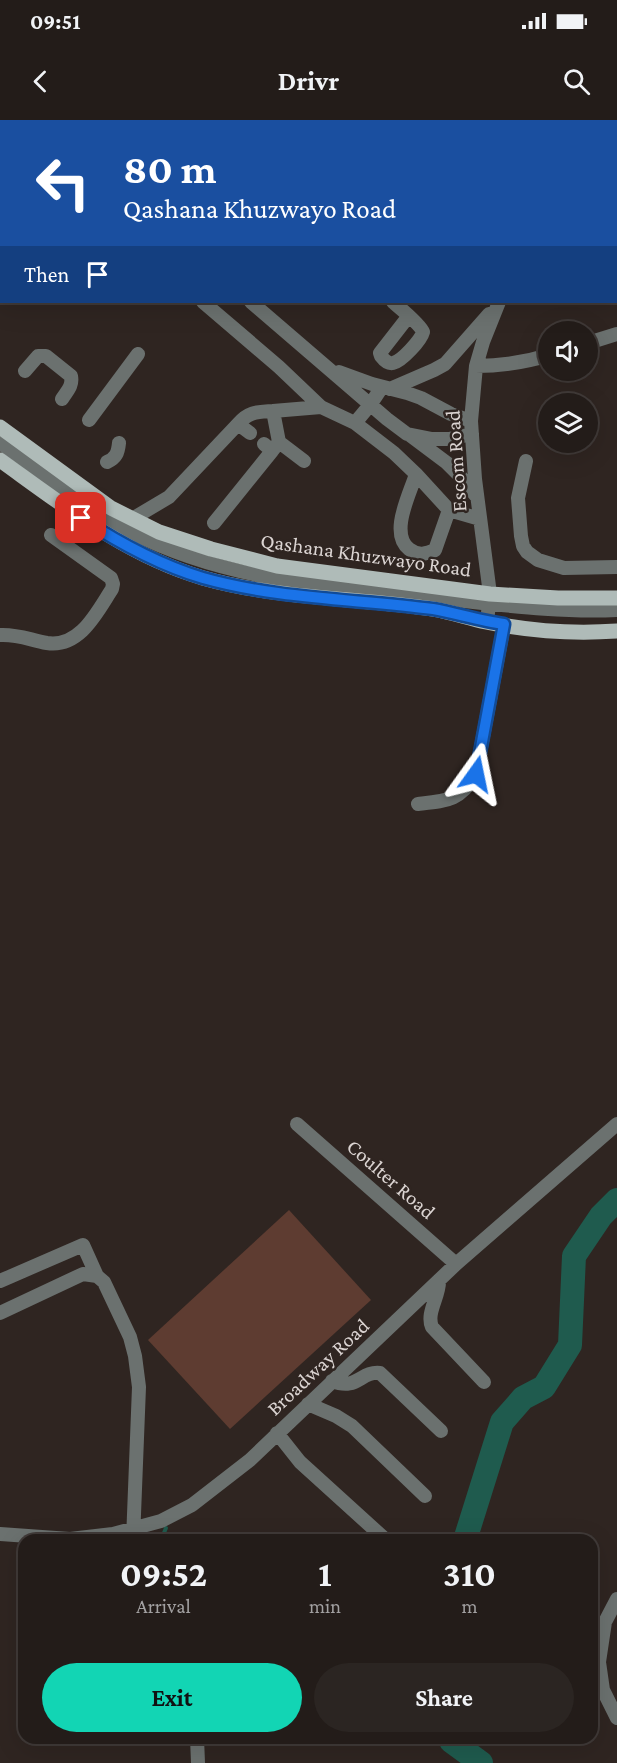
<!DOCTYPE html>
<html lang="en">
<head>
<meta charset="utf-8">
<style>
	:root { --surface:#231c19; --page:#2b2522; --text:#f1f3f6; --muted:#a3a1a2; --line:#403a38; --accent:#12d5b4 }
	body { margin:0; font-family:"Crimson Pro",serif; background:var(--page); color:var(--text); height:100vh; display:flex; flex-direction:column; font-size:22px; white-space:nowrap }
	* { box-sizing:border-box; margin:0 }
	p { font-size:20px; color:var(--muted) }
	.icon { flex:none; width:33px; height:33px; fill:none; stroke:currentColor; stroke-width:2; stroke-linecap:round; stroke-linejoin:round }
	.map { position:relative; flex:1; overflow:hidden }
	.side { position:absolute; left:18px; top:1414px; width:580px; height:210px; display:flex; flex-direction:column; background:var(--surface); border-radius:18px; box-shadow:0 6px 24px #0002,0 0 0 2px var(--line) }
	.side>* { flex:none }
	.hud { position:absolute; left:0px; top:0px; width:618px; height:183px; box-shadow:0 6px 24px #0002,0 0 0 2px var(--line); background:#1a4fa0; color:#fff; overflow:hidden }
	.tools { position:absolute; left:538px; top:201px; display:grid; gap:12px }
	.tools a { display:grid; place-items:center; width:60px; height:60px; border-radius:50%; background:var(--surface); box-shadow:0 6px 24px #0002,0 0 0 2px var(--line); font-size:30px }
	.pin { position:absolute; display:grid; place-items:center; width:51px; height:51px; color:#fff; margin:-26px; border-radius:12px; box-shadow:0 3px 9px #0006 }
	.me { position:absolute; width:66px; margin:-33px; rotate:12deg; stroke-linejoin:round; filter:drop-shadow(0 0 4px #0008) }
	.turn { display:flex; align-items:center; gap:21px; height:126px; padding:0 24px; font-size:27px }
	.turn .icon { width:78px; height:78px; stroke-width:2.5 }
	.turn b { display:block; font-size:42px; line-height:51px }
	.then { display:flex; align-items:center; height:57px; padding:0 24px; background:#0003; gap:12px; font-size:22px }
	.eta { display:flex; justify-content:space-evenly; align-items:center; height:102px; text-align:center }
	.eta b { font-size:36px; font-weight:700; line-height:42px }
	.cta { display:flex; gap:12px; margin-top:auto; padding:12px 24px }
	.cta a { flex:1; height:69px; border-radius:36px; background:var(--accent); color:#111; font-size:24px; font-weight:700; line-height:69px; text-align:center }
	.cta a+a { background:var(--page); color:var(--text) }
	.status { display:flex; justify-content:space-between; align-items:center; height:42px; padding:0 30px; background:var(--surface); direction:ltr }
	.status svg { height:16px; fill:currentColor }
	header { display:flex; justify-content:space-between; align-items:center; height:78px; padding:0 24px; background:var(--surface); font-size:27px; font-weight:700 }
	.map>svg:first-child { display:block }
</style>
</head>
<body>
<div class="status"><b>09:51</b><svg viewBox="0 0 49 12"><path d="M0 12V9h3v3zM5 12V6h3v6zM10 12V3h3v9zM15 12V0h3v12zM26 1h20v11H26zM47 4h2v5h-2z"/></svg></div>
<header><svg class="icon" aria-label="back" viewBox="0 0 24 24"><path d="M15 5l-7 7 7 7"/></svg>Drivr<svg class="icon" aria-label="search" viewBox="0 0 24 24"><circle cx="10" cy="10" r="6"/><path d="M15 15l6 6"/></svg></header>
<div class="map">
<svg width="617" height="1643" viewBox="0 0 617 1643">
	<rect width="100%" height="100%" fill="#2f2521"/>
	<!-- green -->
	<path fill="#5e3c31" d="M289,1090L371,1180L230,1309L148,1220Z"/>
	<g fill="none" stroke-linecap="round" stroke-linejoin="round">
		<!-- stream -->
		<path stroke="#1f5b4e" stroke-width="4" d="M161,1420L166,1408"/>
		<!-- river -->
		<path stroke="#1f5b4e" stroke-width="24" d="M465,1420L502,1302L523,1278L544,1267L570,1225L574,1136L601,1096L617,1080
			M450,1618L451,1621L481,1643"/>
		<!-- minor -->
		<path stroke="#6b716f" stroke-width="14" d="M37,0L39,2
			M84,0L86,2
			M268,0L271,2
			M9,2L10,0
			M186,2L188,0
			M212,2L214,0
			M0,13L2,12
			M0,36H2
			M616,66H617
			M616,115H617
			M616,132H617
			M0,138L2,139
			M616,151H617
			M203,182L279,247L321,287
			M251,182L387,299L407,314L432,319H449L472,314
			M393,182C400,188 421,205 423,212C421,220 402,241 393,243C388,244 384,240 381,236L380,233L408,197
			M588,223L617,214
			M476,246C503,246 523,243 549,235
			M25,251L38,236H46L71,256C73,266 67,271 62,279
			M339,252L372,264L407,273L421,278L451,294L471,301
			M390,269L434,250L445,244L489,194
			M89,300L138,234
			M355,303L394,333L416,354L449,390L480,399
			M238,304C249,291 258,292 273,291
			M411,316L447,343L460,356L477,377
			M279,322L304,341
			M0,323C43,353 84,388 131,412C226,461 332,467 436,478C496,484 557,493 617,490
			M264,324L272,331L279,322L273,291L321,287L355,303L370,285L382,267
			M526,341L518,378L521,416L523,426L527,432L538,440L564,448L617,447
			M107,342C116,338 118,333 119,323
			M416,354C410,374 389,413 409,429C418,436 426,434 435,430L449,390
			M132,399L169,377L238,304L250,313
			M214,403L272,331
			M487,502L490,474L475,359L471,301L476,246L483,222L499,182
			M0,515C18,514 30,520 47,523C80,528 97,492 112,469L113,464L111,458L51,415
			M418,684C447,681 460,681 476,654L504,505
			M297,1004L456,1144
			M0,1161L83,1125L97,1156
			M439,1162C439,1177 426,1193 432,1207L484,1262
			M0,1193L83,1154L97,1156L104,1162L130,1217L135,1236L139,1267L133,1420
			M332,1261C358,1271 360,1251 380,1253L441,1311
			M308,1284L336,1296L352,1306L425,1376
			M277,1313L300,1342L386,1420
			M0,1414L70,1419L113,1414L161,1401L192,1385L250,1340L456,1144L617,1004
			M617,1479L605,1502L599,1542L603,1570L617,1598
			M197,1618L198,1643"/>
		<!-- major -->
		<path stroke="#afbbb8" stroke-width="15" d="M0,307L111,388L159,412L211,429L277,446L490,474L558,478H617
			M0,340C64,386 127,436 203,458C278,479 357,478 433,489C451,492 468,498 486,502C529,511 574,514 617,511"/>
	</g>
	<g fill="none" stroke-linecap="round" stroke-linejoin="round">
		<defs>
			<path id="route" d="M81,398C119,423 159,445 203,458C277,479 356,479 433,489C456,493 480,501 504,504L476,654"/>
		</defs>
		<!-- route casing -->
		<use href="#route" stroke="#114b97" stroke-width="15"/>
		<!-- route -->
		<use href="#route" stroke="#1a73e8" stroke-width="10"/>
	</g>
	<g text-anchor="middle" stroke-width="5" stroke-linejoin="round" paint-order="stroke">
		<!-- street labels -->
		<g font-size="21" fill="#dbd4d2" stroke="#2f2521">
			<text transform="translate(456 341) rotate(-94)" y="7">Escom Road</text>
			<text transform="translate(366 435) rotate(8)" y="7">Qashana Khuzwayo Road</text>
			<text transform="translate(391 1059) rotate(41)" y="7">Coulter Road</text>
			<text transform="translate(318 1247) rotate(-43)" y="7">Broadway Road</text>
		</g>
	</g>
</svg>
<div class="tools">
<a><svg class="icon" aria-label="sound" viewBox="0 0 24 24"><path d="M4 9h4l5-4v14l-5-4H4zM17 9q2 3 0 6"/></svg></a>
<a><svg class="icon" aria-label="layers" viewBox="0 0 24 24"><path d="M12 4l9 5-9 5-9-5zM3 14l9 5 9-5"/></svg></a>
</div>
<div class="pin" style="left:81px;top:398px;background:#d93025"><svg class="icon" aria-label="arrive" viewBox="0 0 24 24"><path d="M6 21V4h12l-3 4 3 4H6"/></svg></div>
<svg class="me" style="left:476px;top:654px" viewBox="-20 -20 40 40"><path d="M0-17L14 15 0 8-14 15z" fill="#1a73e8" stroke="#fff" stroke-width="4"/></svg>
<div class="hud">
<div class="turn"><svg class="icon" aria-label="left" viewBox="0 0 24 24"><path d="M17 20v-9H6M10 6l-5 5 5 5"/></svg><div><b>80 m</b>Qashana Khuzwayo Road</div></div>
<div class="then">Then<svg class="icon" aria-label="arrive" viewBox="0 0 24 24"><path d="M6 21V4h12l-3 4 3 4H6"/></svg></div>
</div>
<section class="side">
<div class="eta">
<div><b>09:52</b><p>Arrival</p></div>
<div><b>1</b><p>min</p></div>
<div><b>310</b><p>m</p></div>
</div>
<div class="cta"><a>Exit</a><a>Share</a></div>
</section>
</div>
</body>
</html>
